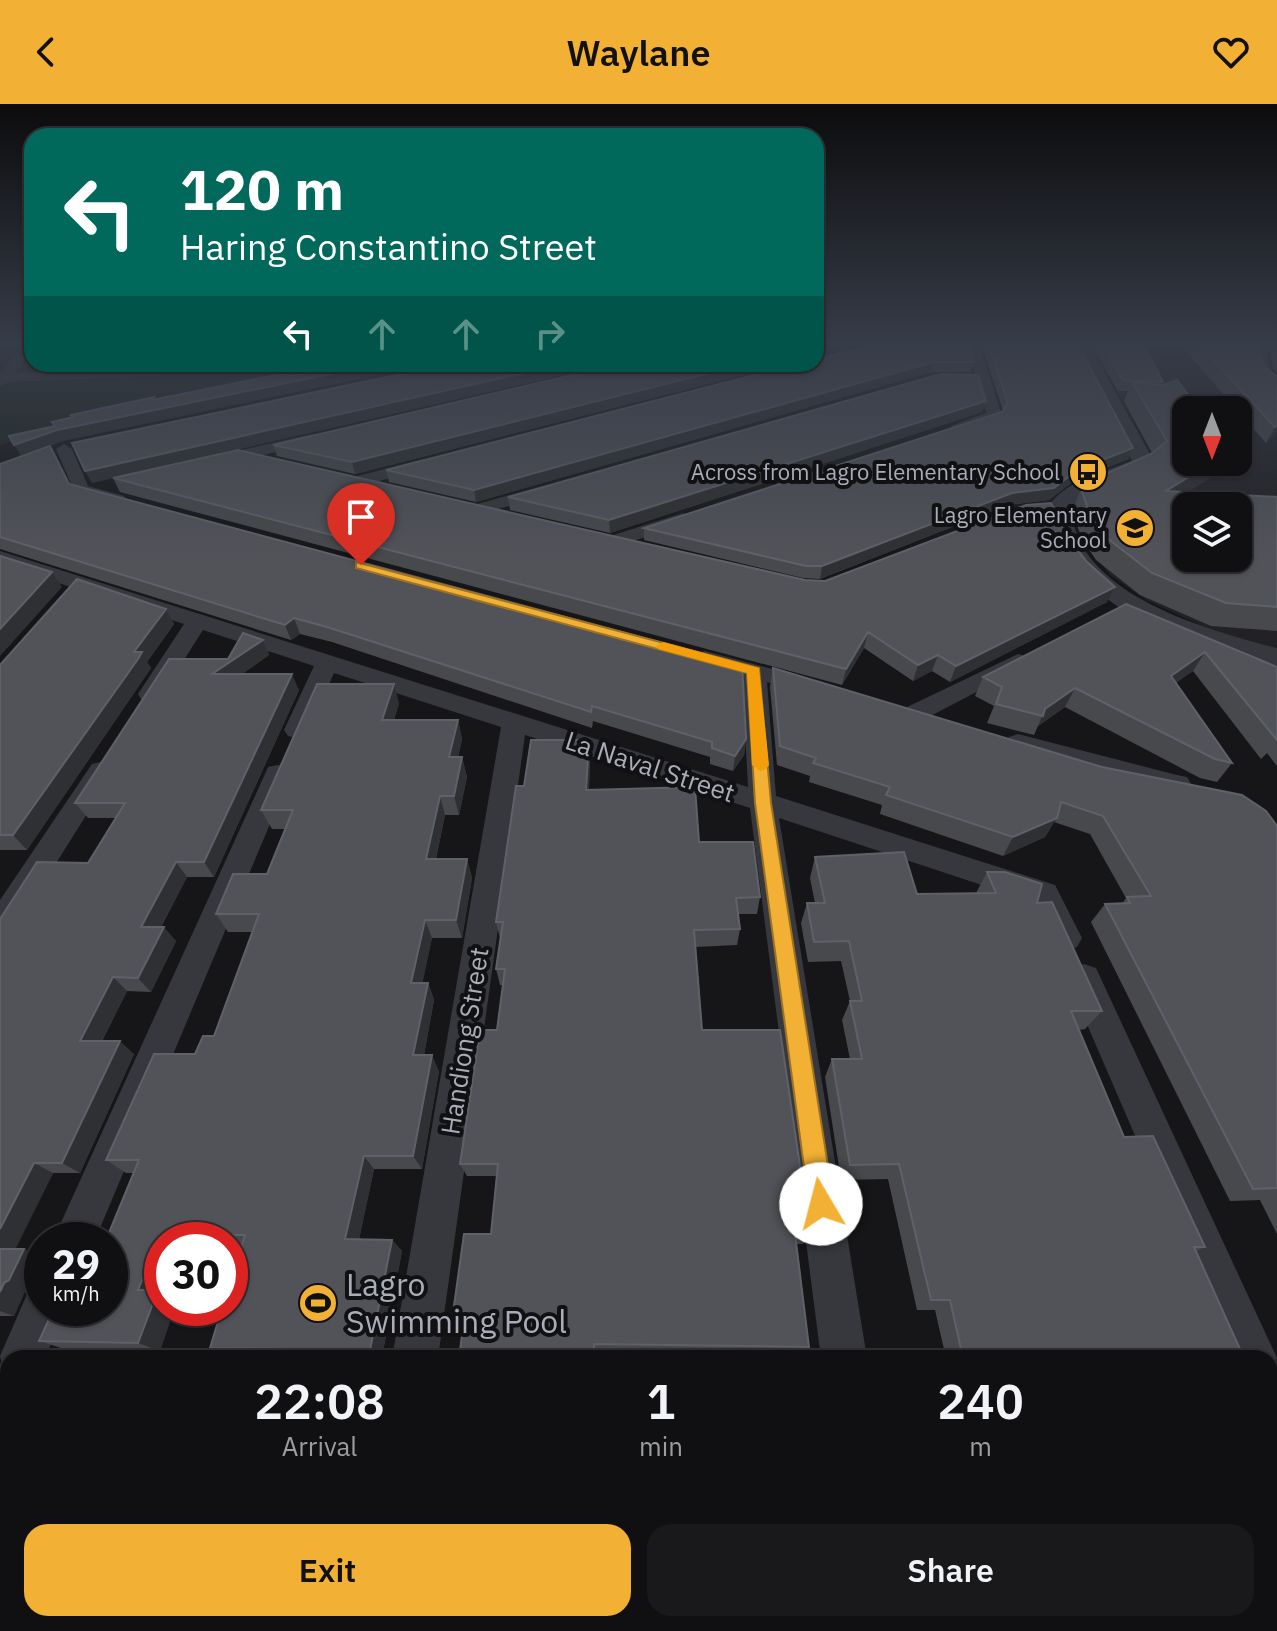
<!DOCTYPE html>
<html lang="en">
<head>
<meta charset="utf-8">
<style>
	:root { --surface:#101012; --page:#19191b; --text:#f1f3f6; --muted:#9c9d9f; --line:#303032; --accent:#f2b134 }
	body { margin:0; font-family:"IBM Plex Sans",sans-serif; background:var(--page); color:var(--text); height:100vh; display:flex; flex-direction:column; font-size:30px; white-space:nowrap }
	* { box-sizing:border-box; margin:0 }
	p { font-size:26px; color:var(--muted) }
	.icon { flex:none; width:44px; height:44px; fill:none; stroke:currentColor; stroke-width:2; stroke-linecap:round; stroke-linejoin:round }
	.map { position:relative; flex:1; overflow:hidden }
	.drawer { position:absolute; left:0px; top:1246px; width:1278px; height:282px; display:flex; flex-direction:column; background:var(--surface); border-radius:24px 24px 0 0; box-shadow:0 2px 6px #0004,0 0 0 2px var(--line) }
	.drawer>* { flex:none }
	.guide { position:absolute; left:24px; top:24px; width:800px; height:244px; border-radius:24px; box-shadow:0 2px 6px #0004,0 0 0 2px var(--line); background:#00695c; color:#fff; overflow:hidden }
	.needle { width:52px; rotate:180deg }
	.controls { position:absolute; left:1172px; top:292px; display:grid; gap:16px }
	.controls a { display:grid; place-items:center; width:80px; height:80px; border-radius:16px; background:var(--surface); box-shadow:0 2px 6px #0004,0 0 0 2px var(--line); font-size:40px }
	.speed { position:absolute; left:24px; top:1118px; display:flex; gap:16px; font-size:40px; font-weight:700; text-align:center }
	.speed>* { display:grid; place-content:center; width:104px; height:104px; border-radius:50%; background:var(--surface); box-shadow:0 2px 6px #0004,0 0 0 2px var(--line); line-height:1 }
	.speed small { font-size:20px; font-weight:400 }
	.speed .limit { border:12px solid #d22; background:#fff; color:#111 }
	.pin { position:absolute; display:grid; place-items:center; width:68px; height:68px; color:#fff; margin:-82px -34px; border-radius:50% 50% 50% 0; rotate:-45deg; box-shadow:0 0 8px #0007 }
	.pin .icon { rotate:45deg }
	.me { position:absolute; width:88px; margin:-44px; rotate:352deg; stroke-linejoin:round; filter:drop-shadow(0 0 6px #0008) }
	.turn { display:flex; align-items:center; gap:28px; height:168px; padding:0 24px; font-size:36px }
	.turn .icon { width:104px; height:104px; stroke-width:2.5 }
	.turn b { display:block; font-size:56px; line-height:68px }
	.lanes { display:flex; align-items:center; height:76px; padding:0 24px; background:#0003; justify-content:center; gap:40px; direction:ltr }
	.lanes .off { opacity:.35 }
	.eta { display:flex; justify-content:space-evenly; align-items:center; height:136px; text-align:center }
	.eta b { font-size:48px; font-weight:600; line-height:56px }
	.button { display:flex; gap:16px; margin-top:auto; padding:16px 24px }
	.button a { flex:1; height:92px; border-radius:24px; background:var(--accent); color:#111; font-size:32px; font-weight:600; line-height:92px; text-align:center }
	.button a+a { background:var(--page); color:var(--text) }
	header { display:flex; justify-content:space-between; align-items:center; height:104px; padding:0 24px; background:var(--accent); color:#111; font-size:36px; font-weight:600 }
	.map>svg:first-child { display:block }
</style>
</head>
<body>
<header><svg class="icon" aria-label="back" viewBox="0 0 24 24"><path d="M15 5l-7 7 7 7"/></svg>Waylane<svg class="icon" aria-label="heart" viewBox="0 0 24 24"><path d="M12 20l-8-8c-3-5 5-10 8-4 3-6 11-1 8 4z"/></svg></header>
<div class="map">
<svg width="1277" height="1527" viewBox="0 0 1277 1527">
	<rect width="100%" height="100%" fill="#161618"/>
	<!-- built -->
	<path fill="#222225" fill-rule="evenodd" d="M1087,237H1245L1277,291V544L1219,530L1146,496L1110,471L1093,449L1160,362ZM1186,306H1238V358H1186ZM1186,402H1238V454H1186Z"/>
	<!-- green -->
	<path fill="#1e261f" d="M0,237H32V260H371L62,321L0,341Z"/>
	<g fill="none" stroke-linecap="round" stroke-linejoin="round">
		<!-- minor -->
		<path fill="#37383d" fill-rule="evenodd" d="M26,237H32V247L15,269L212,260L205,264L154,272L8,278L0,283V270Z
			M966,237H978L1002,311L957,330L951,328V322L986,309Z
			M1256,239L1277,241V249L1251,246V240Z
			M313,330L319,332V338L211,363L203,358L205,354Z
			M64,340L72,345L88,382L124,392L127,396L124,400L118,401L75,389L56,345Z
			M424,355L430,356L432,360L430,364L352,384L343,379L346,375Z
			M547,381L556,386L553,390L476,411L467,406L470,402Z
			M683,409L692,415L690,419L611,444L601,438L604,434Z
			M0,447L748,683L742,571L697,559L693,554L697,549L705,547L818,577L821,582L818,587L809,589L767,578L776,692L1055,781L1082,834L1077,843L1066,847L1055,843L1033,798L779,714L867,1254H821L750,704L525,631L438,1254H392L501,623L334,569L306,632L297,634L288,632L284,626L314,562L203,526L159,595H141L138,590L184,520L0,460Z
			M1018,550L1026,552L1030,557L1026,562L921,617H903L899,611L903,605Z
			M1018,630L1177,671L1187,673L1191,680L1187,687L1177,689L1009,645L1005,639L1009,633Z
			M101,658L110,660L114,667L11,831L0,835V796L92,660Z
			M278,661L288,663L291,670L95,1136H53L265,670L268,663Z
			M1084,860L1096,864L1277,1254L1272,1267L1277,1269V1330L1270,1327V1254H1231L1067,874L1072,864Z
			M42,1183V1204H66L45,1254H8V1323L1,1326L0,1266L3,1264L0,1252L28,1188Z
			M856,1520H910L911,1527H857Z"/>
		<!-- tertiary -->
		<path fill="#37383d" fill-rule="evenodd" d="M1071,237H1087L1154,357C1143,374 1093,382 1072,402L1069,406C1072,416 1075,426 1079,436C1110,499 1214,528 1277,544V562C1179,537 1080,512 1045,406C1067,375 1099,370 1132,357Z
			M1249,237H1265L1270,265L1277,273V288C1254,282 1251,257 1249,237Z"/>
	</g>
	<!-- wall -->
	<path fill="#47494d" d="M980,237H1076L1133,344L1128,355L1072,378L1049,396L1008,401L820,475L803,474L644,436V424L1002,308L1003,306Z
		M1090,237H1138L1163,278L1161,281L1186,358H1225L1220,368L1187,388L1277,393V527L1211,522L1140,491L1096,456L1082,435L1072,407L1081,385L1152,349L1124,297L1128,287H1118Z
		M1177,237H1256L1277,327L1266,339Z
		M1277,240V269L1273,264L1271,251Z
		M974,258L971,268H931L476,398L389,378L386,366L797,260Z
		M46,260H146L48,264Z
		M619,260H785L355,370L277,352L273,341Z
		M986,297L982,308L610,429L510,406L508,393Z
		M0,360L70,380L746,635L744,651L733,667L710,660V653L593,617L592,624L332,538L300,530L291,536L0,445Z
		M113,374L805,476L825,477L1065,429L1107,498L950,578L932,567L913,577L864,544L842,581L120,388Z
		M1126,500L1277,563V662L1267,649L1261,655L1193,567L1175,579L1232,659L1217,678L1200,674L1065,603L1038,622L1034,631L987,619L994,602L975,592L983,573Z
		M166,505L174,520L147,558L151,564L27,746H0V561Z
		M263,536L269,551L242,570L299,586L214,773H187L161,823L176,837L151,888L127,887L102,937L134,950L80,1069H53L15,1145H24L42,1153V1158L30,1184L25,1187L14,1212H0V815L88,759L116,714H88L75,699L228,555Z
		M773,564L1277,722V1130L1260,1096L1230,1097L1091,818L1105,800H1122L1126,794L1090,730L1054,718L1045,733L1003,752L880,710L882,701L809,678L810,672L777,661L770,583Z
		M399,599L394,616H458L462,635L458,653H462L467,673L459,711H445L436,755H467L472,774L462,834H432L422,879H428L434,896L424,951L439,967L422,1065H374L359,1135L392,1136L402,1147L382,1253L228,1251L210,1244L242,1142H230V1136H162V1186L160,1247L64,1245L39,1237L110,1204L134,1069H126L106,1056L195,950L214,932L252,828H228L216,810L267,770L285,725H272L261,706Z
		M590,657L589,686L699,738L760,793L757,810H738L740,825L737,841L695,843L702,926L810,1130L803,1140H797L809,1243L802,1250L596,1247V1254H459L464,1217H461L453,1209L491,1130L497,1072H467L460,1060L497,926L503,881H500L496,865L500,834L496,818Z
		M815,753L917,790L976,789L987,768L1037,799L1102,907L1085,925L1079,926L1124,1033L1205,1143L1196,1147L1244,1254H946L935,1206H917L888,1075L841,1076L825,973L832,955H850L842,916L850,897L841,857L808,858L801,819L807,799H815L810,774Z
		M1270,1395L1277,1527H914L913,1520H1270Z"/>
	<!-- shaded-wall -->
	<path fill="#2f3033" d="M840,237H879L816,252L817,242Z
		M934,258L931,268L476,398L474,386Z
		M380,260H431L63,337L21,352L14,341L152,296L154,293L159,304Z
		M565,260H611L92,379L85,367Z
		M746,260H785L355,370L352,358Z
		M986,297L982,308L610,429L609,416Z
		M1277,321V327L1266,339L1275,323Z
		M1133,344L1128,355L1072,378L1049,396L1008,401L820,475L822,462Z
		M1213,358H1225L1220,368L1155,408L1166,387Z
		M52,468L62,483L0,552V525Z
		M1115,483L1107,498L950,578L956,562Z
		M166,505L174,520L147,558L151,564L27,746L13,731L134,548Z
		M294,514L300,530L291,536L285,521Z
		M868,528L864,544L842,581L846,565Z
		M263,536L269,551L220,586L212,570Z
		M1205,548L1193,567L1159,591L1171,572Z
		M938,551L932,567L913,577L918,561Z
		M292,570L299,586L214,773L204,758Z
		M394,580L399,599L388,635L382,616Z
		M1075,584L1065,603L1038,622L1045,605Z
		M458,616L462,635L454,673L449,653Z
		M746,635L744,651L733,667L735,652Z
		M589,639L590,657L588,704L586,686Z
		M462,653L467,673L459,711L454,692Z
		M440,692L445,711L432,774L426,755Z
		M1057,714L1045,733L1003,752L1013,733Z
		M467,755L472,774L462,834L456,816Z
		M176,758L187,773L153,837L141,823Z
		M425,816L432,834L419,896L411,879Z
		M164,823L176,837L151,888L138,874Z
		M113,873L127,887L95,950L80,937Z
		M428,879L434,896L421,967L413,951Z
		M120,937L134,950L80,1069L62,1059Z
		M432,951L439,967L422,1065L413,1052Z
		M364,1052L374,1065L357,1146L345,1135Z
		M34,1059L53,1069L11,1154L0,1149V1125Z
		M160,1131L168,1136H162V1204H175L160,1247L138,1239V1186Z
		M392,1136L402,1147L382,1253L370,1246Z
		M24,1145L42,1153V1158L30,1184L25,1187L14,1212L0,1207V1188Z
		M68,1520H92L90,1527H65Z"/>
	<!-- building -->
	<path fill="#525359" stroke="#5f6168" stroke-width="2" fill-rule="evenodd" d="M816,237H840L817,242L816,244Z
		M888,237H969L974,258H934L474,386L386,366L797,260H816V255Z
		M987,237H1076L1133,344L1077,366L1054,384L1012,389L822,462H806L644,424L1002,308L1008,299Z
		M1100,237H1138L1151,254L1163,278L1123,276Z
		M1196,237H1256L1264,262L1277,273V321L1275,323Z
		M345,260H380L57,326L14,341L9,332L55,322L52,318L73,313L71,311L154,293L152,296L286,269L290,272Z
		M449,260H565L85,367L72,339Z
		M619,260H746L352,358L273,341Z
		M941,270L978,271L986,297L609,416L508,393Z
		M1177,276L1200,306H1186V358H1213L1166,387L1277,393V503L1226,499L1152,469L1107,434L1091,413L1081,385L1103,371L1151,350L1167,337L1132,278L1163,281ZM1186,402H1238V454H1186Z
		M50,342L69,380L742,560L746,635L735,652L712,644V638L592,602L591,608L327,523L294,514L285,521L0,433V360Z
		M238,346L805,476L825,477L1026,401L1051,399L1065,429L1087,458L1115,483L956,562L938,551L918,561L868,528L846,565L113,374Z
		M0,452L52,468L0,525Z
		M77,475L166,505L134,548H142L138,555L13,731H0V561Z
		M1126,500L1277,563V636L1205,548L1171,572L1232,659L1215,655L1075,584L1045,605L1043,612L996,600L1002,583L983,573Z
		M243,529L263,536L212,570H292L204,758H176L141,823H164L138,874L113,873L80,937H120L62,1059H34L0,1125V815L37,758L88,759L125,699H75L169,555H228Z
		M773,564L1102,663L1242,691L1266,707L1277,722V1084L1253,1085L1105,800L1130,799L1127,793L1151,792L1103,712L1061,698L1057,714L1013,733L886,691L890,683L813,659L816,654L780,642Z
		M317,580H394L382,616H458L449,653H462L454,692H440L426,755H467L456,816H425L411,879H428L413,951H432L413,1052H364L345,1135L392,1136L370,1246L210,1244L222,1204H230V1179L245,1131H160L138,1186H158L138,1239L39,1237L54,1204H110V1136H106L139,1056H106L154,950H195L203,932H214L259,810H216L233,770H267L293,706H261Z
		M531,636H580L589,639L586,686L695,683L699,738H753L760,793L736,794L740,825L694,826L702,926H780L810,1130H795L809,1243L594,1240V1251H544V1254H459L465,1209H453L464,1130H491L498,1060H460L480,926H497L505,865H496L503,818H496L516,682H524Z
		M904,748L917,790L996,789L987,768H1005L1042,780L1037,799L1052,798L1102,907H1071L1124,1033L1153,1032L1205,1143H1194L1244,1254H963L950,1196H931L899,1060L850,1061L832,955H862L850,897H862L849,837L814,838L807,799H825L815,753Z
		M0,1145H24L9,1176L4,1179L0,1188Z
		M1270,1320H1277V1395H1270L1277,1412V1527H930L929,1525H955L954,1520H1270Z
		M0,1415H8V1479H0Z
		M8,1493V1520H68L65,1527H0V1514Z
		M185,1520H824L825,1525H780V1527H583V1525H483V1527H183Z"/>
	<!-- sky -->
	<linearGradient id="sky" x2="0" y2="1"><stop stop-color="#0c0c0d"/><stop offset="0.53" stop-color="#363c48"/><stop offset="1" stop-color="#363c48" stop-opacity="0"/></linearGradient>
	<rect width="1277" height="450" fill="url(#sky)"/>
	<!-- route -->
	<path fill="#f2b134" stroke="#9d7322" stroke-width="2" d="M356,458L759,564L771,699L834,1100L830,1109L821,1112L813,1109L809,1100L755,699L747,569L356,464Z"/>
	<!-- slow -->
	<path fill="#f59e0b" d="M663,538L759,564L769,661L766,665L760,667L752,661L747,569L658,545L656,542Z"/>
	<!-- icons -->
	<defs>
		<symbol id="bus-disc" viewBox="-11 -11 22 22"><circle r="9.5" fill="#f2b134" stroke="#111113"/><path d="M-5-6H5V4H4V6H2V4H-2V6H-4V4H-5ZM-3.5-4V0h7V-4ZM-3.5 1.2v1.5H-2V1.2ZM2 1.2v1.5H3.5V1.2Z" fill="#111"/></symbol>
		<symbol id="school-disc" viewBox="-11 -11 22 22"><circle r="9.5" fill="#f2b134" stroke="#111113"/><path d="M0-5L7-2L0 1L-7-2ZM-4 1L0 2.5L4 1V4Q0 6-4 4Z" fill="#111"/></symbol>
		<symbol id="stadium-disc" viewBox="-11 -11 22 22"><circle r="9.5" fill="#f2b134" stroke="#111113"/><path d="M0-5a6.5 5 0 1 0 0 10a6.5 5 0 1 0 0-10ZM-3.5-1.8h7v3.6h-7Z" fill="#111"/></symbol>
	</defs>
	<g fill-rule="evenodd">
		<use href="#bus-disc" x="1066" y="346" width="44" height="44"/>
		<use href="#school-disc" x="1113" y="402" width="44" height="44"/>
		<use href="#stadium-disc" x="296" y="1177" width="44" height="44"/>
	</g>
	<g text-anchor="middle" stroke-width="8" stroke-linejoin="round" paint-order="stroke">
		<!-- far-poi labels -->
		<g font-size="22" fill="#a8adb8" stroke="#111113" text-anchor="end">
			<text x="1060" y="376">Across from Lagro Elementary School</text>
			<text x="1107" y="419">Lagro Elementary<tspan x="1107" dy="25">School</tspan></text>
		</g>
		<!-- street labels -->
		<g font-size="26" fill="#a8adb8" stroke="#111113">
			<text transform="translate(650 663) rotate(18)" y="9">La Naval Street</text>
			<text transform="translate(465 937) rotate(-81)" y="9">Handiong Street</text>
		</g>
		<!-- near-poi labels -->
		<g font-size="32" fill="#a8adb8" stroke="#111113" text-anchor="start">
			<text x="346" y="1192">Lagro<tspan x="346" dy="37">Swimming Pool</tspan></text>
		</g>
	</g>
</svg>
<div class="controls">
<a><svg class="needle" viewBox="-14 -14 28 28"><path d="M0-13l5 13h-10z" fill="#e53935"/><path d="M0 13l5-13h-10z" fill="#9c9d9f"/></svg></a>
<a><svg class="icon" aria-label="layers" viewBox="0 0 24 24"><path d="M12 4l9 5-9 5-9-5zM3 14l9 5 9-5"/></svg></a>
</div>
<div class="speed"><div>29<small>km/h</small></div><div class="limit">30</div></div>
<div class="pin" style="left:361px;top:461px;background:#d93025"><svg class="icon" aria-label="arrive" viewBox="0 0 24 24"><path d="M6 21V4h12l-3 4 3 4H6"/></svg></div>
<svg class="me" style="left:821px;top:1100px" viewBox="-20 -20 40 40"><circle r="19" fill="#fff"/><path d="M0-13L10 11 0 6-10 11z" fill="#f2b134"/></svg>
<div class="guide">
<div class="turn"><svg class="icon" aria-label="left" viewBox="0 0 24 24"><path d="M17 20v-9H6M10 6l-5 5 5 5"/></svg><div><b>120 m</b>Haring Constantino Street</div></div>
<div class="lanes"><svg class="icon" aria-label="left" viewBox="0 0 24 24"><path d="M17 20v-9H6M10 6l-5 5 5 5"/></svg><svg class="icon off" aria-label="ahead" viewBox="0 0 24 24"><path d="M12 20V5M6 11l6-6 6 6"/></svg><svg class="icon off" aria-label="ahead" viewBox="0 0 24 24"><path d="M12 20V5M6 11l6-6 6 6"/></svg><svg class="icon off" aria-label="right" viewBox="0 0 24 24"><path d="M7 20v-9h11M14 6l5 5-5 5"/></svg></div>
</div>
<section class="drawer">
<div class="eta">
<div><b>22:08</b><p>Arrival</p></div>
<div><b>1</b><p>min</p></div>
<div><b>240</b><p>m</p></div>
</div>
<div class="button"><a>Exit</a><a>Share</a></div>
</section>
</div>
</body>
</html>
